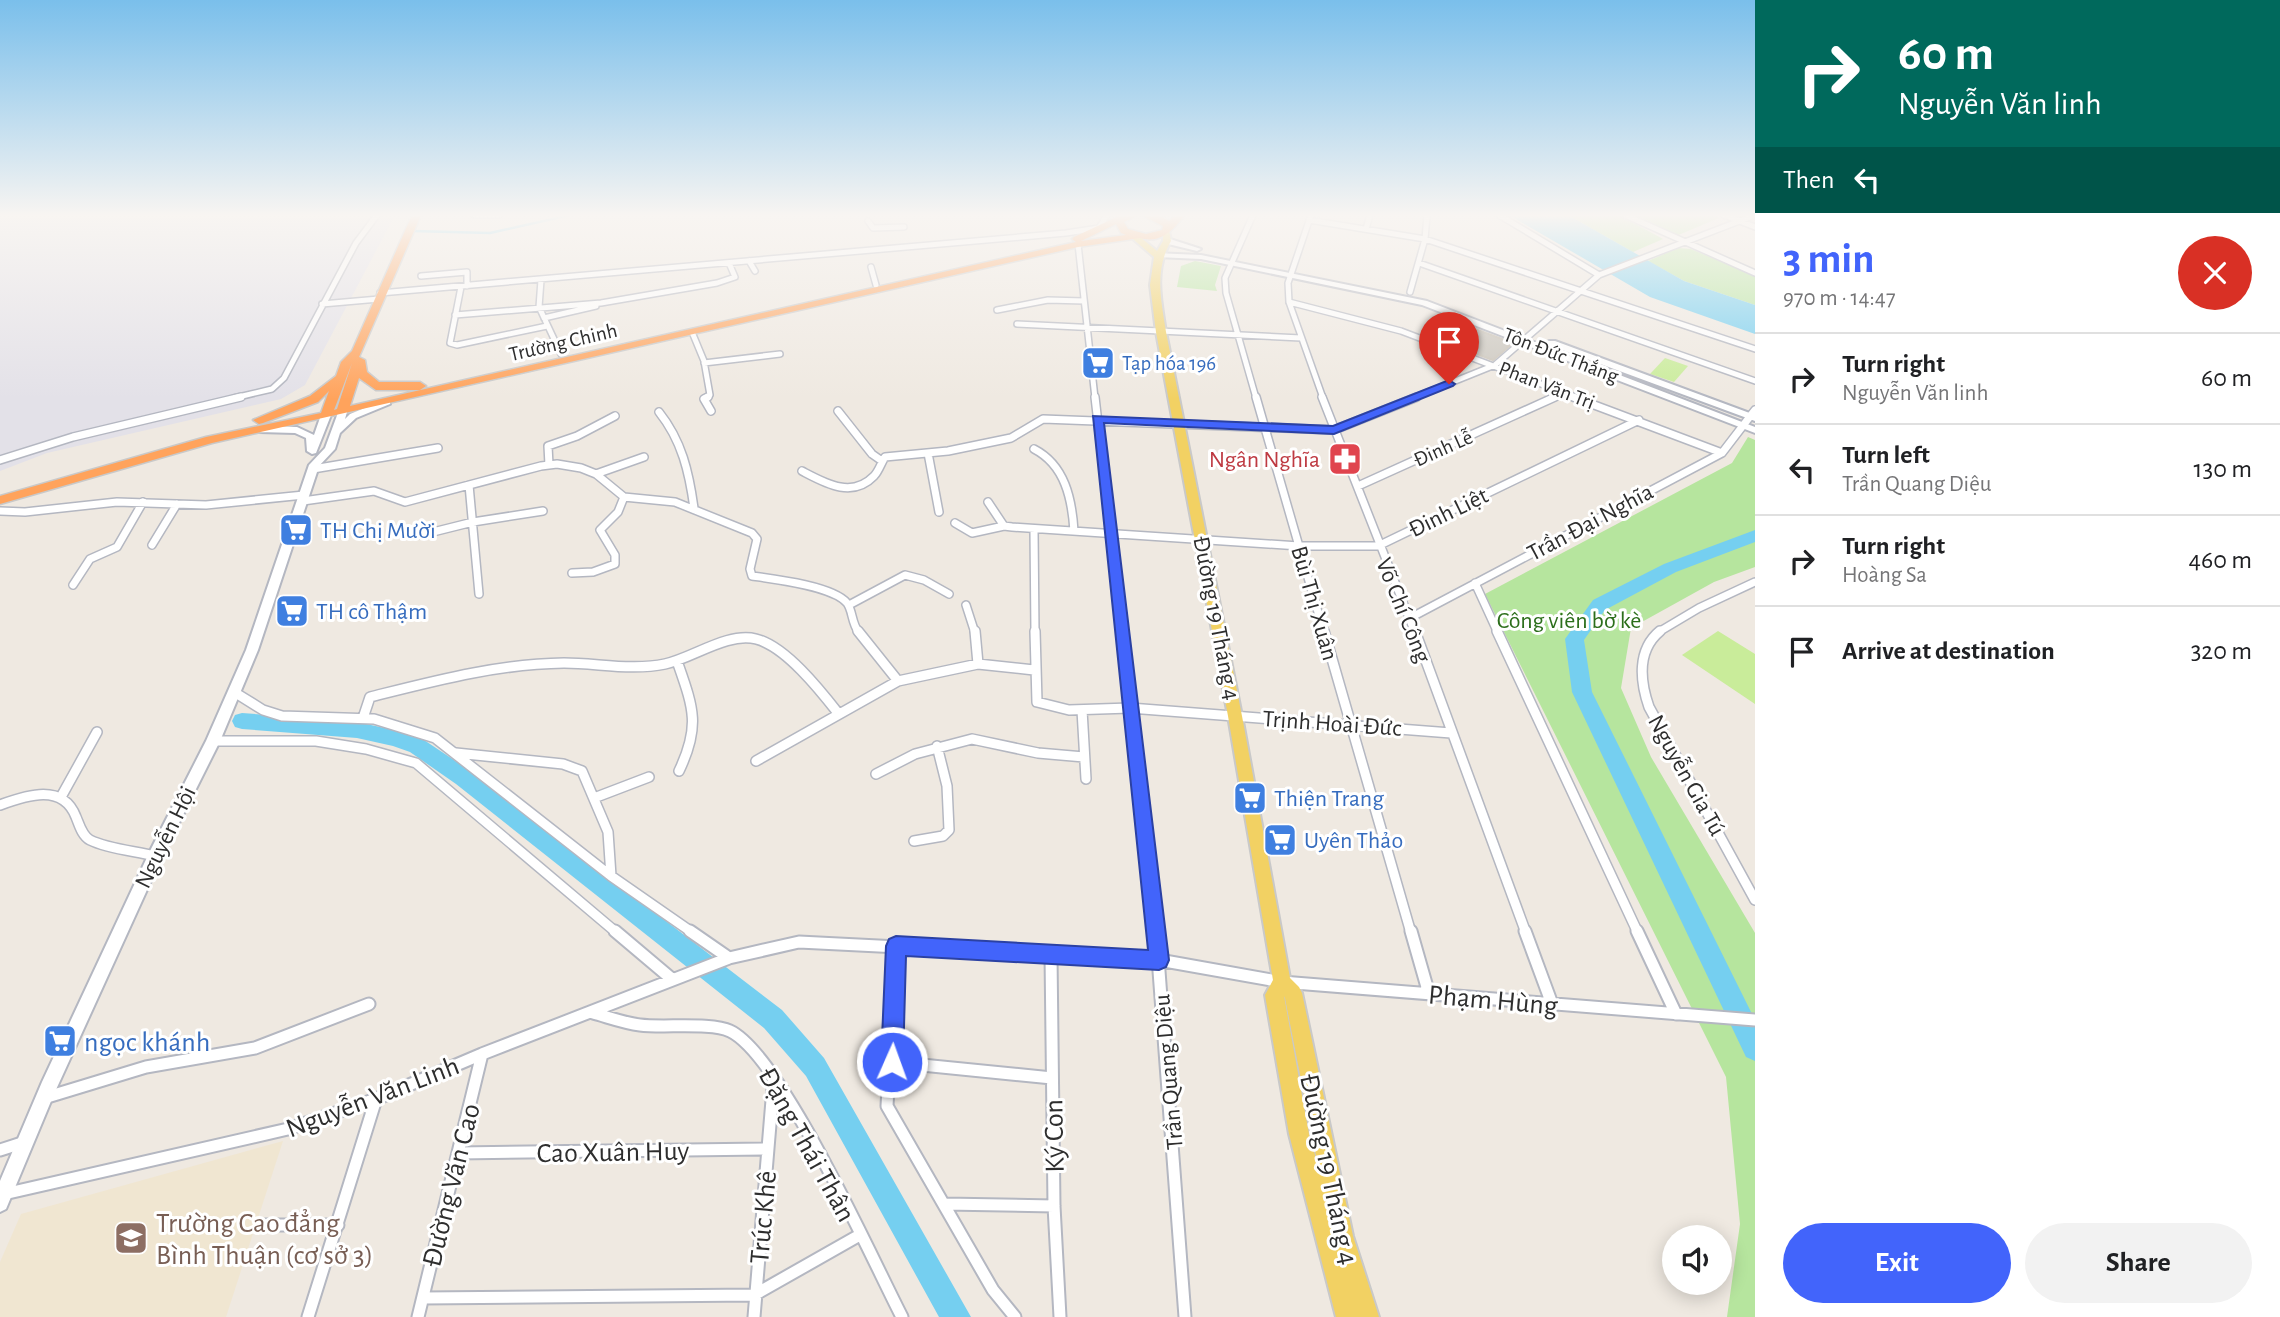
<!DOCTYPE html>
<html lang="en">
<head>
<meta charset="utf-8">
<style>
	:root { --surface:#fff; --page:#f2f2f2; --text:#202124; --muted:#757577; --line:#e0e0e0; --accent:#4264fb }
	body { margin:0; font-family:"Alegreya Sans",sans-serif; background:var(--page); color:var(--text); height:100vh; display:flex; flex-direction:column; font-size:26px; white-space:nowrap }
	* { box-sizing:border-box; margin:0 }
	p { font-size:23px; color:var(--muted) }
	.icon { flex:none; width:38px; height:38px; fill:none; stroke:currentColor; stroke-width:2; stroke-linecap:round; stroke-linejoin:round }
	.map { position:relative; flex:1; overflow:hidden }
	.panel { display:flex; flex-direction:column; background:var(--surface); width:525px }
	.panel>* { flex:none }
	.guide { background:#00695c; color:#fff; overflow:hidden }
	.tools { position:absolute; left:1662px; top:1225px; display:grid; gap:14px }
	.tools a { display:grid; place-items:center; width:70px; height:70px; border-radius:50%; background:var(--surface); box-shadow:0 4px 18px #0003; font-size:35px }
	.pin { position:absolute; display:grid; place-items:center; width:60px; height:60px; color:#fff; margin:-72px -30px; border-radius:50% 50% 50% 0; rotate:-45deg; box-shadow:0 0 7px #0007 }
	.pin .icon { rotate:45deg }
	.me { position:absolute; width:77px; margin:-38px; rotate:2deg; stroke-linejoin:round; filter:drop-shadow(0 0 5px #0008) }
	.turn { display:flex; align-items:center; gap:24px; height:147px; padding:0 28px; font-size:32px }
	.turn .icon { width:91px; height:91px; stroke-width:2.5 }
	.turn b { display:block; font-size:49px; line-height:60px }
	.then { display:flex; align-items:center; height:66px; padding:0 28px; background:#0003; gap:14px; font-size:26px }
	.round { display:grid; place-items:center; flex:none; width:74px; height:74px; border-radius:37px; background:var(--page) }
	.summary { display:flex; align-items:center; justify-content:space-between; height:119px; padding:0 28px }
	h1 { font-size:42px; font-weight:700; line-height:52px; color:var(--accent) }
	.cta { display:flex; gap:14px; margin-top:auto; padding:14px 28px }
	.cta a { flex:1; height:80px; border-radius:42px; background:var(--accent); color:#fff; font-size:28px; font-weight:700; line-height:80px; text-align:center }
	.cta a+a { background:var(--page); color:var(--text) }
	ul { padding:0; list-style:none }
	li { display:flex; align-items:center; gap:21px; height:91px; padding:0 28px; border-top:2px solid var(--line) }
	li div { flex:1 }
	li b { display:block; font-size:26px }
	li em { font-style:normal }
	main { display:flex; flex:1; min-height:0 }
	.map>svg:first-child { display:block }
</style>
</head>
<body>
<main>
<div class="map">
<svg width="1755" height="1317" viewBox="0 0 1755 1317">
	<rect width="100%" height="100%" fill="#efe9e1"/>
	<!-- industrial -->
	<path fill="#e3e1e8" d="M0,215H395L305,385L281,399L47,453L0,471Z"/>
	<!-- education -->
	<path fill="#f0e6d1" d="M283,1141L226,1317H0V1262L21,1214Z"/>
	<!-- green -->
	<path fill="#b6e59e" d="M1568,215H1619L1663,239L1633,252Z
		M1627,215H1716L1719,218L1676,236Z
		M1678,248L1691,249L1755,276V305L1684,281L1648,261Z
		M1195,261L1221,266L1215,285L1217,291L1177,287L1181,266Z
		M1748,437L1755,440V567L1714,582L1631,628L1621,688L1651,757L1755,933V1317H1727L1740,1224L1726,1077L1485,594L1732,463Z"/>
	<!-- pitch -->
	<path fill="#c9ec9a" d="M1665,358L1688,366L1674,382L1650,374Z
		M1718,631L1755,654V704L1682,655Z"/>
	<!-- water -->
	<path fill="#75cff0" d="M1509,215H1568L1684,281L1755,305V334L1650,297Z"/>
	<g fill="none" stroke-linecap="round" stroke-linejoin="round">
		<!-- stream -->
		<path stroke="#75cff0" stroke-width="2.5" d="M413,231L490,233L570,215"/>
		<!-- river -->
		<path fill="#75cff0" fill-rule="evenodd" d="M1755,530V542L1676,572L1605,610L1584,640L1592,692L1755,1020V1061L1746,1057L1572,692L1565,639L1593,600L1664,564Z
			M242,713L357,722L394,730L424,740L472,772L782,1010L824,1058L971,1317H939L806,1076L764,1028L456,784L410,752L393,746L357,738L242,729L235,727L232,721L235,715Z"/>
	</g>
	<!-- building -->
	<path fill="#cbc7bf" stroke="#cbc5ba" stroke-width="2" d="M1467,326L1513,343L1493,360L1447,343Z"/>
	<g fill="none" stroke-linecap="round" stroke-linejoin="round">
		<defs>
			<path id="street-far3" d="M475,215H499
				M1253,215L1225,278L1226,293L1256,398
				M1311,215L1288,283L1289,302L1323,398
				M1625,215L1755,273
				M1724,215L1755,227
				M1309,220L1425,239L1755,349
				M868,221L873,228L904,227
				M1366,229L1370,215
				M1078,244L1095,398
				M749,261L755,271
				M1419,263L1755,381
				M871,267L876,285
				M1599,275L1755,215
				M421,276L467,272V286
				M541,280L539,307L561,354
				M461,287L450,343L457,345L547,326
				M1410,292L1425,239L1427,215
				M380,293L1066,233L1099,228L1107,215
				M1289,302L1401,331L1578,398
				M322,304L379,299
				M997,310L1048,300L1084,301
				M455,315L601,303L717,283L735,277L729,263
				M544,318L596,306
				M1017,324L1301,338
				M692,332L704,361L710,395L705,398
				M704,363L780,354
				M234,398L272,389L284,378L356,243L377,215
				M1413,398L1495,365L1599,275L1499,215
				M1551,398L1565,392"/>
			<path id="street-far2" d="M708,397L704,399L711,411
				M1095,397L1122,633
				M1256,397L1324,633
				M1322,397L1415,633
				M1573,397L1722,453
				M838,411L872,454L882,461
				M659,412C682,441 689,472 694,508
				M1034,449C1065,465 1072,499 1074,531
				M928,453L939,512
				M0,460L73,437L241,397
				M549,465L548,446L577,436L615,416
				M313,469L438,448
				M802,471C825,483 852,499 874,476C879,471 881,463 885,457L948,451L1011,438L1043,419L1334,430L1417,397
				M596,474L644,457
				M469,485L479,594
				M1358,486L1555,397
				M303,501L374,491L405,502L541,466L557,464L581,468L596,474L624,497L675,502L752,533L757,539L750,569L752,576C774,579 833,586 847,603C853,611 851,622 859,633
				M988,502L1004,526L1012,527L1299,546H1378L1639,420
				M0,511L25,512L117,502L206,505L304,495
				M955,523L972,533L1004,526
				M1034,530L1035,633
				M421,535L473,522L543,511
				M152,545L177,504
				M572,573L593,572L615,564V555L600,530L618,512L624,497
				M1475,583L1498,633
				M73,585L90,559L117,547L143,502
				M849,605L905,575L924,580L949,594
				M966,605L975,633
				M1410,618L1722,453L1755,410
				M1657,633L1699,608L1755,582"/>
			<path id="street-far1" d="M858,631L898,681
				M975,631L978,664
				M1035,631L1037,702L1069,710L1130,708L1451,733
				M1122,631L1156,933
				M1324,631L1411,933
				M1415,631L1526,933
				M1497,631L1638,933
				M1660,631C1637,650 1640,681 1649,707L1755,900
				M677,661C693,707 701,725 679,771
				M234,692L263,710L282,716L374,719L435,738L611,876L693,933
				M1082,710L1086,779
				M363,718L370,697C434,681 497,664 564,663C597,663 632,671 665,664C693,658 727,632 756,639C785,646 820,690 838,713
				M213,741H316L366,749L416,763L617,933
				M456,753L563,764L582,771L608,832L611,876
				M756,761L898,681L978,664L1034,670
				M876,774L915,754L972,739L1038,753L1084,757
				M61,797L97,732
				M594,798L649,777
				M0,805C27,795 63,783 76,817C79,824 82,836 90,840C108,849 135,851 155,856
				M914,841L943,836L949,830L947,786L937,746"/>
			<path id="street" d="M615,931L673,980
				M690,931L729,958
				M1156,931L1185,1317
				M1411,931L1429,994
				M1525,931L1552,1004
				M1637,931L1676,1014
				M896,945L887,1106L993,1290L1015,1317
				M1051,955L1054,1206L1060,1317
				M593,1013C608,1017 624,1023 640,1025C662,1028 712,1022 730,1031C781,1055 872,1259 902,1317
				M892,1062L1052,1078
				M44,1098L146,1067L255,1048L369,1004
				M0,1150L25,1142
				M458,1153L768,1149
				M4,1194L288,1129L376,1099L482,1054L729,958L799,942L1159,960L1282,982L1755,1020
				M945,1204L1054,1206
				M263,1225H338
				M423,1298L754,1295L858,1236
				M308,1317L376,1099
				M418,1317L482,1054
				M754,1317L774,1076"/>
			<path id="secondary" d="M1164,239H1170L1201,249L1197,251L1164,243Z
				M1154,253L1201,255L1427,301L1755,427V433L1422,305L1201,259L1157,257L1153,255Z
				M1549,341H1555L1755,415V421L1549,345Z
				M387,399L390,400V404L356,418L340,433L335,449L319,466L258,650L220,741L161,859L54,1094L6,1209L0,1212V1181L42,1082L150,851L206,741L246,650L309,465L325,448L339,410H345L347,412L345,419L350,414Z
				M326,412L331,415L316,453L312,454L307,451L306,438L295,433L259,432L254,429L259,426L297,427L314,435L321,415Z"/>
			<path id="primary" d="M1163,230H1169L1171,241C1154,270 1161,300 1166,332L1242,716L1290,978L1299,987L1302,993L1353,1236L1379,1317H1336L1289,1134L1265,995L1273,980L1228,716L1156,332L1150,285L1154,257L1127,234L1134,232L1157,251L1163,241ZM1284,996L1285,998L1318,1166L1309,1134Z"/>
			<path id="highway" d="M412,215H421L359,357L365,360L367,372L379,382H420L426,386L420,390H376L359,378L350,406L1076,242L1072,239L1074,237L1119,216L1138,215L1124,222L1128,229L1146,234L1162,230L1163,226L1141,215H1159L1169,221L1175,215H1185C1173,230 1161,244 1140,238L1078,247L212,443L0,504V496L206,437L321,413L329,391L318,402L263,423L259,424L253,420L310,396L336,376L341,362L352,351ZM1116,224L1121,233L1126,235L1081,241ZM352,363L337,409L334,410Z"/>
		</defs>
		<!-- street-far3 casing -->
		<use href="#street-far3" stroke="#b4b7c1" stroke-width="8"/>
		<!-- street-far2 casing -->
		<use href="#street-far2" stroke="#b4b7c1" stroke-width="10"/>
		<!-- street-far1 casing -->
		<use href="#street-far1" stroke="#b4b7c1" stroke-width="12"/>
		<!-- street casing -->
		<use href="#street" stroke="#b4b7c1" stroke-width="15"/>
		<!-- secondary casing -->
		<use href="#secondary" stroke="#b4b7c1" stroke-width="4"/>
		<!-- primary casing -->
		<use href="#primary" stroke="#c9c9c9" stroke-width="4"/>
		<!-- highway casing -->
		<use href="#highway" stroke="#c9c9c9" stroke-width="3"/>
		<!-- street-far3 -->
		<use href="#street-far3" stroke="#fff" stroke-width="5"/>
		<!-- street-far2 -->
		<use href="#street-far2" stroke="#fff" stroke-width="7"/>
		<!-- street-far1 -->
		<use href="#street-far1" stroke="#fff" stroke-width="9"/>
		<!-- street -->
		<use href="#street" stroke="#fff" stroke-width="11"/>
		<!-- secondary -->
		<use href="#secondary" fill="#fff" fill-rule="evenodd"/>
		<!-- primary -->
		<use href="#primary" fill="#f2d163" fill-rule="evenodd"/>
		<!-- highway -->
		<use href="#highway" fill="#ffa35c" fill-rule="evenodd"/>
	</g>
	<!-- sky -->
	<linearGradient id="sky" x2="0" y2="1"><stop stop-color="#7abfeb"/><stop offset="0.54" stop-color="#f8f5f2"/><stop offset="1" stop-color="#f8f5f2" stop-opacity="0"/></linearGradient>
	<rect width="1755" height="399" fill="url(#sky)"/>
	<!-- route -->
	<path fill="#4264fb" stroke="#2b41a3" stroke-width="2" d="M1449,380L1455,384L1453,386L1334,434L1104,423L1169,960L1166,967L1159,970L906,956L903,1062L899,1070L892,1073L884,1070L881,1062L886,946L889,939L896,936L1148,950L1093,416L1333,426Z"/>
	<!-- icons -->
	<defs>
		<symbol id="supermarket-square" viewBox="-11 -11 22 22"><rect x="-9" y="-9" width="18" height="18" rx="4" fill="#3f7fe0" stroke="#fff"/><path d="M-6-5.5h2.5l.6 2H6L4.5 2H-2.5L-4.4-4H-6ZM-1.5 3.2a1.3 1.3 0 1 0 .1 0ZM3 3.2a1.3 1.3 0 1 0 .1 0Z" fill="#fff"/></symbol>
		<symbol id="pharmacy-square" viewBox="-11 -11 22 22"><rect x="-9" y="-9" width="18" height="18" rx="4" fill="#e0444e" stroke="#fff"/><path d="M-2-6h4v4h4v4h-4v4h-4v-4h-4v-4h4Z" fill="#fff"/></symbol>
		<symbol id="university-square" viewBox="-11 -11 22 22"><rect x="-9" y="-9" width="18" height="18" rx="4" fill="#8d6e63" stroke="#fff"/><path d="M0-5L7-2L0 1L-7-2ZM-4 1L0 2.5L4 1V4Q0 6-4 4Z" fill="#fff"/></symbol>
	</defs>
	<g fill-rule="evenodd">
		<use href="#supermarket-square" x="1079" y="344" width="38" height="38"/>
		<use href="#pharmacy-square" x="1326" y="440" width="38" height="38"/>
		<use href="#supermarket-square" x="277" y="511" width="38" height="38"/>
		<use href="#supermarket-square" x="273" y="592" width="38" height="38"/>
		<use href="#supermarket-square" x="1231" y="779" width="38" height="38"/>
		<use href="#supermarket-square" x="1261" y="821" width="38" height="38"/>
		<use href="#supermarket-square" x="41" y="1022" width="38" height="38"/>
		<use href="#university-square" x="112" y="1219" width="38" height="38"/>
	</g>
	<g text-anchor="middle" stroke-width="6" stroke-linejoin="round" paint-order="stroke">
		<!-- far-street labels -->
		<g font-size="21" fill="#2e2e2e" stroke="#fff">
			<text transform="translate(563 342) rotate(-13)" y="7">Trường Chinh</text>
			<text transform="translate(1561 355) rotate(21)" y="7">Tôn Đức Thắng</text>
			<text transform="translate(1547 385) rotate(21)" y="7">Phan Văn Trị</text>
			<text transform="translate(1443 448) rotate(-24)" y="7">Đinh Lễ</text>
		</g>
		<!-- far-shop labels -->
		<g font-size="21" fill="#366cbe" stroke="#fff" text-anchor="start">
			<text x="1122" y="370">Tạp hóa 196</text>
		</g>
		<!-- health labels -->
		<g font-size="24" fill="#be3a42" stroke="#fff" text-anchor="end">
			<text x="1320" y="467">Ngân Nghĩa</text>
		</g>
		<!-- street labels -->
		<g font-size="24" fill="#2e2e2e" stroke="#fff">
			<text transform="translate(1448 512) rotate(-26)" y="8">Đinh Liệt</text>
			<text transform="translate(1590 522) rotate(-28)" y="8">Trần Đại Nghĩa</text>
			<text transform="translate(1315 603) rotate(74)" y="8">Bùi Thị Xuân</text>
			<text transform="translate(1404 610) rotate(68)" y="8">Võ Chí Công</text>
			<text transform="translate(1217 618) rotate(79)" y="8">Đường 19 Tháng 4</text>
			<text transform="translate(1332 723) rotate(4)" y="8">Trịnh Hoài Đức</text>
			<text transform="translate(1687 775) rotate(61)" y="8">Nguyễn Gia Tú</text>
			<text transform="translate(165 837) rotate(-64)" y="8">Nguyễn Hội</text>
			<text transform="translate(1168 1072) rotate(-95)" y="8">Trần Quang Diệu</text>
		</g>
		<!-- shop labels -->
		<g font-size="24" fill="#366cbe" stroke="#fff" text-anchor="start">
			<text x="320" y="538">TH Chị Mười</text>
			<text x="316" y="619">TH cô Thậm</text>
			<text x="1274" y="806">Thiện Trang</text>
			<text x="1304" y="848">Uyên Thảo</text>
		</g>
		<!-- park labels -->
		<g font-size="24" fill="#2c6e1b" stroke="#fff">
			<text x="1569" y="628">Công viên bờ kè</text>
		</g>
		<!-- near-street labels -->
		<g font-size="28" fill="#2e2e2e" stroke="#fff">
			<text transform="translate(1493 999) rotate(5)" y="10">Phạm Hùng</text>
			<text transform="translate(372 1096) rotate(-21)" y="10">Nguyễn Văn Linh</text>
			<text transform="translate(1053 1136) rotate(-91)" y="10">Ký Con</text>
			<text transform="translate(808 1144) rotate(61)" y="10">Đặng Thái Thân</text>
			<text transform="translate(613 1151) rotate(-1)" y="10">Cao Xuân Huy</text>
			<text transform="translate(1330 1169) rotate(78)" y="10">Đường 19 Tháng 4</text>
			<text transform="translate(450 1185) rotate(-76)" y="10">Đường Văn Cao</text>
			<text transform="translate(762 1217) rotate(-85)" y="10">Trúc Khê</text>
		</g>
		<!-- near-shop labels -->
		<g font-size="28" fill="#366cbe" stroke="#fff" text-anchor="start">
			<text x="84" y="1051">ngọc khánh</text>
		</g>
		<!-- near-education labels -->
		<g font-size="28" fill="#785e54" stroke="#fff" text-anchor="start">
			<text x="156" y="1232">Trường Cao đẳng<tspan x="156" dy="32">Bình Thuận (cơ sở 3)</tspan></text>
		</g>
	</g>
</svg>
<div class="tools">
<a><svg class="icon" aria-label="sound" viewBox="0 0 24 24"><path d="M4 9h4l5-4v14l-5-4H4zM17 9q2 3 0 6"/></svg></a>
</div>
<div class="pin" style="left:1449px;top:384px;background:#d93025"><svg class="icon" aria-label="arrive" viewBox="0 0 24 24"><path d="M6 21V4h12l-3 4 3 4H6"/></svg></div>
<svg class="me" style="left:892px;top:1062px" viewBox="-20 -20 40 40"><circle r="17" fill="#4264fb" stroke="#fff" stroke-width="3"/><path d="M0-11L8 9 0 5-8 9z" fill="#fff"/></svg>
</div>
<section class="panel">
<div class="guide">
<div class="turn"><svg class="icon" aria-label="right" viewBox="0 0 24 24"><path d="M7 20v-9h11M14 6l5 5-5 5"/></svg><div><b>60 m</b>Nguyễn Văn linh</div></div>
<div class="then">Then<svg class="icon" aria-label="left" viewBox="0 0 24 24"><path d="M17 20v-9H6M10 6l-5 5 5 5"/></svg></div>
</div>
<div class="summary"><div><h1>3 min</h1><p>970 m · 14:47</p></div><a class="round" style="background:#d93025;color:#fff"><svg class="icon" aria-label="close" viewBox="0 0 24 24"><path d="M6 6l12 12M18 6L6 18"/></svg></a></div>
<ul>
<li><svg class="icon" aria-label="right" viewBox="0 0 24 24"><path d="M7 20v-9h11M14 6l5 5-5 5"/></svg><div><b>Turn right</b><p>Nguyễn Văn linh</p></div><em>60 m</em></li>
<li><svg class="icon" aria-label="left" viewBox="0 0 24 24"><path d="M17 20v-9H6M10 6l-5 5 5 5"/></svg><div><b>Turn left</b><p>Trần Quang Diệu</p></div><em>130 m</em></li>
<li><svg class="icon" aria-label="right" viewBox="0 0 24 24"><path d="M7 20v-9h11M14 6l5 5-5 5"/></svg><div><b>Turn right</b><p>Hoàng Sa</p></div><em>460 m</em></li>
<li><svg class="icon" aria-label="arrive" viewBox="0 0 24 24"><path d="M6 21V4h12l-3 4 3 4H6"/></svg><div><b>Arrive at destination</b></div><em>320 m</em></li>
</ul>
<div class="cta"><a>Exit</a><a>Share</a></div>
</section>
</main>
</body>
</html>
